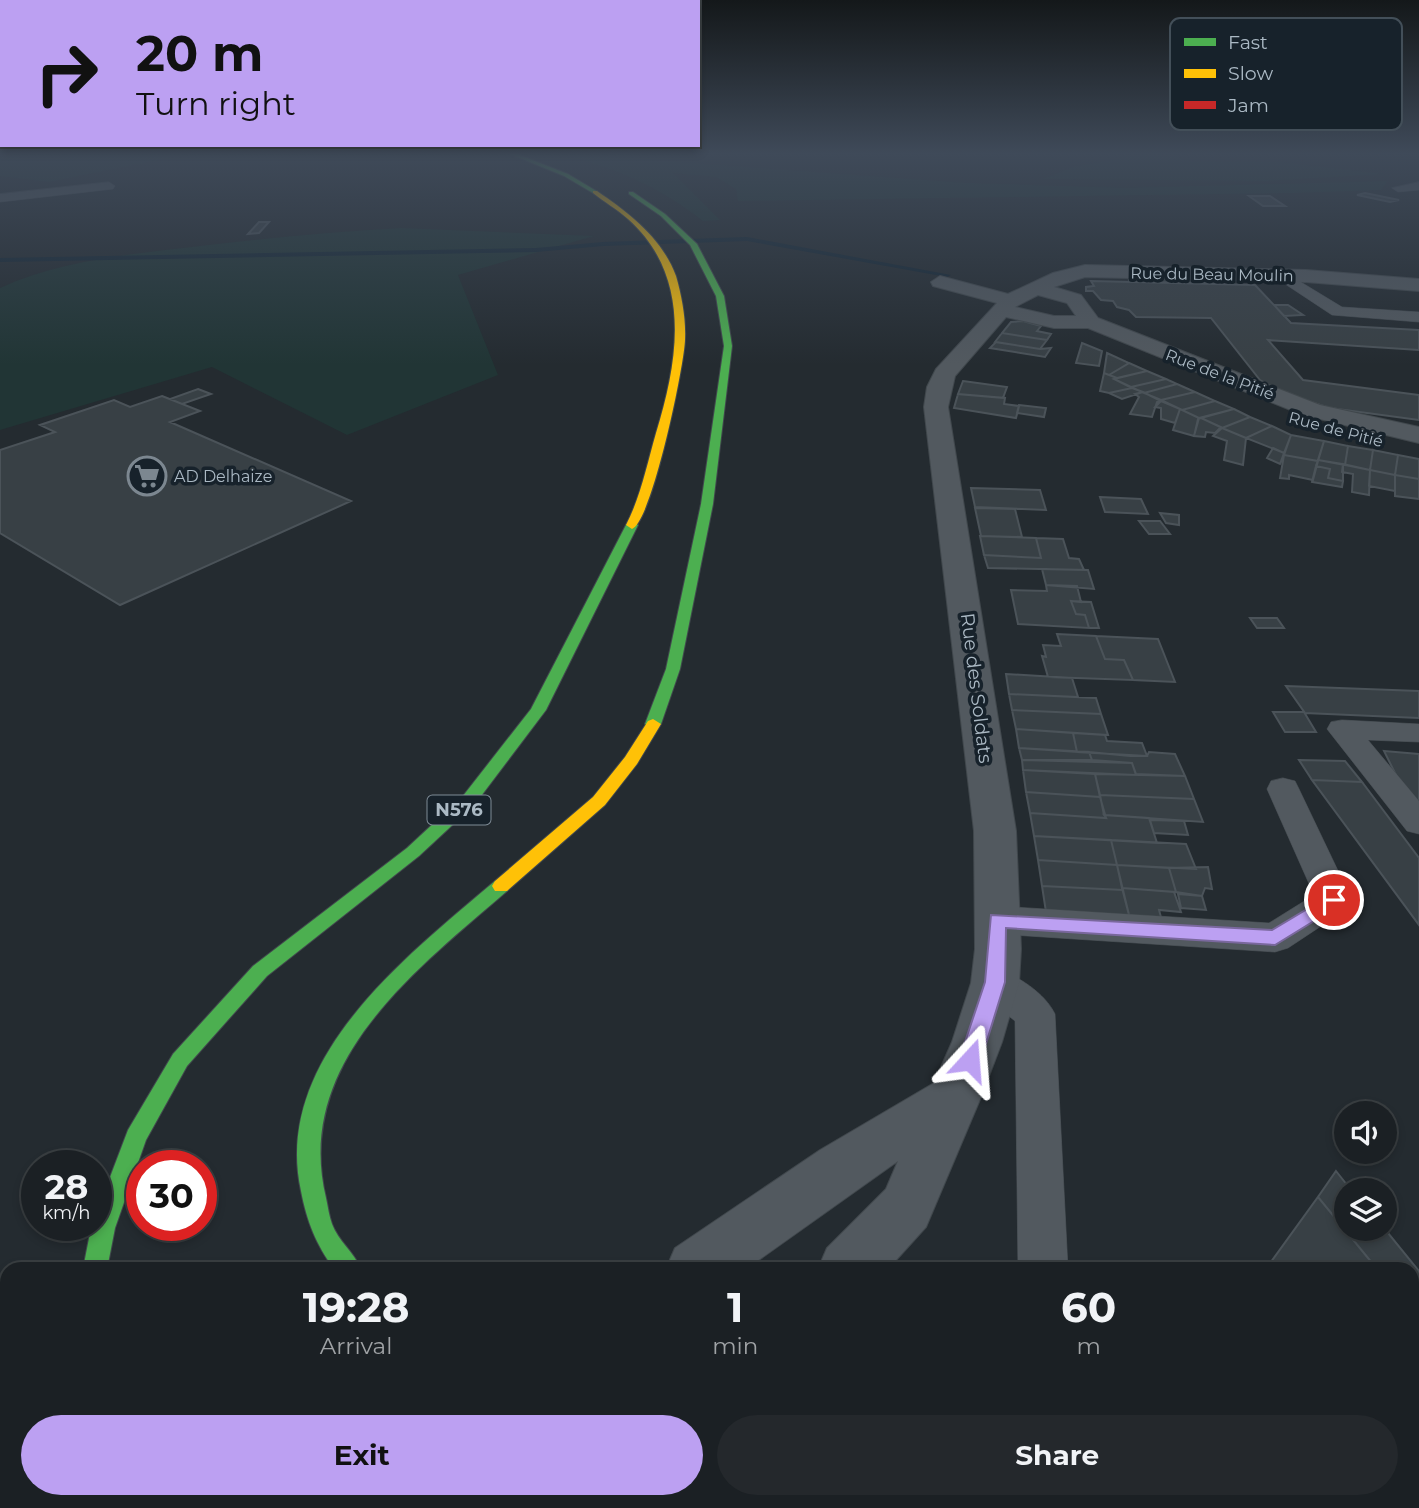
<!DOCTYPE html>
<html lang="en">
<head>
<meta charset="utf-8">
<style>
	:root { --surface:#1b2024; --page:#24282c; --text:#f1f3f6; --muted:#a0a3a6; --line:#393e41; --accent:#bca0f2 }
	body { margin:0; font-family:Montserrat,sans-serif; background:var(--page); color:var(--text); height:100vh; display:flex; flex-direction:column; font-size:26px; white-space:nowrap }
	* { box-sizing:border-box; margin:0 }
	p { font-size:23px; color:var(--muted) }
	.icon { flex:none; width:38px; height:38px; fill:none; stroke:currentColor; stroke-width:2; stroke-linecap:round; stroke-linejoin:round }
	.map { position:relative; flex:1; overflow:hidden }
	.side { position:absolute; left:0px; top:1262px; width:1419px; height:247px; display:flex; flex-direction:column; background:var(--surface); border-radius:21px 21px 0 0; box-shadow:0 4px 10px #0003,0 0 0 2px var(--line) }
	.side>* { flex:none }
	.guide { position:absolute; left:0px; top:0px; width:700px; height:147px; box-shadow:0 4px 10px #0003,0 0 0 2px var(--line); background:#bca0f2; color:#111; overflow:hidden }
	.controls { position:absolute; left:1334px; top:1101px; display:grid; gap:14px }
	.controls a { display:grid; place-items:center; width:63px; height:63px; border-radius:50%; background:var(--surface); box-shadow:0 4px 10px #0003,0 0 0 2px var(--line); font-size:35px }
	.speed { position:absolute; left:21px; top:1150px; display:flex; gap:14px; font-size:35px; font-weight:700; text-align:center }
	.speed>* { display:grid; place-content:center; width:91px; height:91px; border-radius:50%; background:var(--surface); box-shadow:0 4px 10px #0003,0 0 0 2px var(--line); line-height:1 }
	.speed small { font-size:18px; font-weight:400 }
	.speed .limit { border:10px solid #d22; background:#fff; color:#111 }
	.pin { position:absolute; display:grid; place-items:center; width:60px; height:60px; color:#fff; margin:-30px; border:4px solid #fff; border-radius:50%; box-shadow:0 2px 7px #0007 }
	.me { position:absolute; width:77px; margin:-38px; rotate:19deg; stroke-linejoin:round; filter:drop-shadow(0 0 5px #0008) }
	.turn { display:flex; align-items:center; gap:24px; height:147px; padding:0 21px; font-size:32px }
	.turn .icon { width:91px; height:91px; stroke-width:2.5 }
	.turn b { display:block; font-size:49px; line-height:60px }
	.eta { display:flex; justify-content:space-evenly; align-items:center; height:119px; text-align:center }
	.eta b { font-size:42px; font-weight:700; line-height:49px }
	.button { display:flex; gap:14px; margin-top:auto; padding:14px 21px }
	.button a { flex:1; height:80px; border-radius:42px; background:var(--accent); color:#111; font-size:28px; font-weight:700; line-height:80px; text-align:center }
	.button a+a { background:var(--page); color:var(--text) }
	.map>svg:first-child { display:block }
</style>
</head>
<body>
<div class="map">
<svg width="1419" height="1508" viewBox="0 0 1419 1508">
	<rect width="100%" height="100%" fill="#242b30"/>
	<!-- green -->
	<path fill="#213535" d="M0,154C19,156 49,168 65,154H187L49,182L0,176Z
		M565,154L967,183L1125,188L1388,181L1381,190L1295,193L738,201L736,189L716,177L673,173L720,220L703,221C655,184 622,172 565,154Z
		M1138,154H1175L1177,158L1198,162H1280L1383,174L1266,181L1042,179C1055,176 1069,167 1078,166C1099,162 1118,160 1138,154Z
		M402,228L594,236L458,275L498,375L347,435L212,367L0,430V288C56,262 122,255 183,248C256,239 329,232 402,228Z"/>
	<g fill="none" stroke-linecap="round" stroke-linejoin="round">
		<!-- stream -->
		<path fill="#142633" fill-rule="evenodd" d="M747,237L951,275L947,277L747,241L603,246L536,252L0,262V258L536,248L603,242Z"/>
	</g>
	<!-- building -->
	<path fill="#384045" stroke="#4b5359" stroke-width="2" d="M1365,193L1399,200L1390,202L1357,195Z
		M1249,196H1270L1285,206H1263Z
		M259,222H269L259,233L248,234Z
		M1128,277L1211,279L1216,283L1130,282Z
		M1091,281L1255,285L1291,323L1419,330V350L1268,340L1303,380L1419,395V420L1330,408L1282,393L1260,380L1211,318L1136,317L1129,310L1117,307L1113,301L1101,300L1093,291H1086V287L1094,286Z
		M1274,305H1288L1303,315L1284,316Z
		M1023,321L1041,326L1037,331L1051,334L1047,340L1002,333L1011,322Z
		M1002,333L1047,340L1040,349L995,342Z
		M996,342L1040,349L1051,348L1045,357L990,348Z
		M1082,343L1102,351L1099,366L1076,363Z
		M1107,353L1129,363L1109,375L1104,373Z
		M1129,363L1147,371L1117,378L1109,375Z
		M1147,371L1166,379L1131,387L1114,379Z
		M1104,373L1117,378L1114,379L1132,388L1109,393L1100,391Z
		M1166,379L1177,384L1144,393L1131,387Z
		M963,381L1007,387L1003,398L958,394Z
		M1177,384L1195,392L1161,400L1144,393Z
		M1132,388L1143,392L1122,399L1109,393Z
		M198,389L211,394L182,404L170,399Z
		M1143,392L1161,401L1157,402L1152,417L1130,414L1139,397L1135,394Z
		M1195,392L1215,401L1182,410L1161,400Z
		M958,394L1005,398L1004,404L1019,406L1016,418L954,408Z
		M162,396L200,411L170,422L351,501L120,605L0,533V450L55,432L40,425L114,400L130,407Z
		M1161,401L1180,409L1175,423L1161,419V408L1155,407Z
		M1215,401L1234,409L1199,418L1182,410Z
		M1019,405L1046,408L1044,417L1017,413Z
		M1180,409L1199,418L1194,436L1173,430Z
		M1234,409L1250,417L1222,428L1201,418Z
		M1250,417L1272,426L1246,438L1222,428Z
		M1201,418L1221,427L1215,433L1206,432L1205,437L1194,436L1198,419Z
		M1272,426L1291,435L1284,453L1246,438Z
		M1222,428L1246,438L1243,465L1224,460L1227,441L1213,436Z
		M1291,435L1324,441L1318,461L1284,455Z
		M1324,441L1348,446L1345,465L1318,460Z
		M1348,446L1373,450L1370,470L1345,465Z
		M1273,448L1284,453L1280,464L1267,458Z
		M1373,450L1398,455L1395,475L1370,470Z
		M1284,455L1318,461L1313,480L1289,475V479L1280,478Z
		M1398,455L1419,459V479L1395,475Z
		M1318,460L1343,464V481L1328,478L1330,469L1316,466Z
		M1343,464L1370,470L1369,495L1352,492L1353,474L1342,472Z
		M1316,466L1330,469L1328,478L1343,481L1342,487L1312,482Z
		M1370,470L1395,475V491L1369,486Z
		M1395,475L1419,479V499L1395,496Z
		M971,488L1040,490L1046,510L975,507Z
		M1100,497L1141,499L1148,514L1105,512Z
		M975,508L1015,509L1022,537L981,536Z
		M1160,513L1179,515V525L1166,523Z
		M1139,521H1160L1170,534H1149Z
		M980,536L1036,538L1041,558L984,555Z
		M1036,538L1063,539L1069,558L1079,559L1084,570L988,568L984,555L1041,558Z
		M1042,569L1088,570L1094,589L1046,585Z
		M1046,585L1077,586L1081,602L1071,601L1076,614L1085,615L1089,628L1018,624L1011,590L1047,591Z
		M1071,601L1091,602L1099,628H1089L1085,615L1076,614Z
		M1250,618H1277L1284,628H1257Z
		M1057,634L1096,636L1105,659L1124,660L1133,680L1048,677L1042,656L1046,657L1043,645L1061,646Z
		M1096,636L1158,639L1175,682L1133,680L1124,660L1105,659Z
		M1006,674L1072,678L1078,697L1009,694Z
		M1286,686L1419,691V718L1305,713Z
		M1009,694L1096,698L1101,714L1012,710Z
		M1012,710L1101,714L1108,735L1016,729Z
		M1273,712H1304L1316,732H1285Z
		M1016,729L1073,733L1077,752L1019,748Z
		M1073,733L1105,735L1107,741L1142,743L1147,756L1077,752Z
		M1019,748L1089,752L1092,760H1022Z
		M1384,751L1419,754V812L1414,811Z
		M1089,752L1130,756H1147L1149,752L1175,754L1185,776L1136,774L1132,763L1092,760Z
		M1022,760L1132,763L1136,775L1023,770Z
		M1299,760L1345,761L1362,782L1312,780Z
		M1023,770L1095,774L1100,797L1026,792Z
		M1095,774L1185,776L1194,799L1100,795Z
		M1312,780L1362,782L1419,858V925Z
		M1026,792L1100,797L1106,818L1030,813Z
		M1100,795L1194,799L1203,822L1104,815Z
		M1030,813L1106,818L1104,815L1149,818L1157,843L1034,836Z
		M1150,820L1184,821L1188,835L1154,833Z
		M1034,836L1111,840L1117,865L1038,860Z
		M1111,840L1186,844L1196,869L1117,865Z
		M1038,860L1117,865L1123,890L1042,886Z
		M1117,865L1169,868L1176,892L1122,888Z
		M1208,867L1212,889L1205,888L1202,896L1176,892L1169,868Z
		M1042,886L1123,890L1130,919L1046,912Z
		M1122,888L1174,892L1181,912L1159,910L1162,921L1130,919Z
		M1178,894L1202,896L1206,910L1181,908Z
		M1336,1171L1351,1190H1346V1228H1384L1419,1271V1320L1412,1312V1269H1377L1318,1197Z
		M1318,1197L1377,1269H1270L1268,1266Z
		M1412,1312L1419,1320V1363L1412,1366Z
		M1419,1363V1466L1412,1470V1366Z
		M1208,1502H1346L1332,1508H1212Z"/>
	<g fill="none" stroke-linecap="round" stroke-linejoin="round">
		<defs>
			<path id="lane" d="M109,182L115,186L113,189L0,202V194Z
				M1419,182V190L1398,192L1392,188Z
				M1281,270L1342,307L1419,312V322L1332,315L1276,278V272Z
				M1342,720L1419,724V742L1368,740L1419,801V834L1407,831L1327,729L1331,722Z
				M1283,778L1295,781L1299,789L1352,900L1347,909L1288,948L1275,952L997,934L984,930L978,920L984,910L997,906L1269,923L1314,895L1267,789L1271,781Z
				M995,968C1017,975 1045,993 1055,1014L1068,1269H1018L1015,1021L981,994L975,983L981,972Z
				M1023,1502H1079L1080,1508H1022Z"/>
			<path id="street" d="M1085,265L1306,270L1419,279V291L1306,282L1085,277L1054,287L1081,295L1098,318L1320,405L1419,427V443L1303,415L1088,328H1054L1006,317L955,376L948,407L1016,831L1021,949L1019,983L1002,1042L981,1097L926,1227L888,1269H818L827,1248L886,1189L898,1161L746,1269H666L675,1248L820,1150L934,1083L952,1042L971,983L975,949L974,831L924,407L927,387L936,369L997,303L933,286L931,282L940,276L1008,294L1053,273ZM1038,295L1067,303L1076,316H1054L1015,307Z
				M709,1502H779V1508H709Z"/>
			<path id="fast" d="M510,154H517L568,174L598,192L593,193L564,176Z
				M629,192H633L665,214L697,244L724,296L732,346L713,504L680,669L661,724L653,729L645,724L666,669L701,504L724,346L716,296L690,245L661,216L629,194Z
				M632,521L638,525L546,710L475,804L419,856L267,976L187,1066L146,1140L115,1228L107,1269H83L91,1228L92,1225H96V1214L128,1130L173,1054L253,966L407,848L463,796L531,709L626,525Z
				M501,880L507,881L510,886L507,891C416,970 293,1062 326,1198C328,1207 329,1216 332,1224C338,1241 354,1252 361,1269H334C316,1244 307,1222 301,1191C272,1059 406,957 495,881Z
				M659,1502H691L693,1508H661Z"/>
			<path id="slow" d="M593,191H597C629,213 662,238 676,276C682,297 686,319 685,340C684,367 652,521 632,529L626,525C641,496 647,464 656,433C679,359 692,276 628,219C617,209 604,202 593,193Z
				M653,719L661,724L637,764L605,805L507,891H495L492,886L495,881L593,797L625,757L648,721Z"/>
			<path id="jam" d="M99,1502H134L132,1508H97Z"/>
		</defs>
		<!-- lane casing -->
		<use href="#lane" stroke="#41484d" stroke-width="1"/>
		<!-- street casing -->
		<use href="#street" stroke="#41484d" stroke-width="2"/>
		<!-- fast casing -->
		<use href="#fast" stroke="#41484d" stroke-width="2"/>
		<!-- slow casing -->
		<use href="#slow" stroke="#41484d" stroke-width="2"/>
		<!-- jam casing -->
		<use href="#jam" stroke="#41484d" stroke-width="2"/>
		<!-- lane -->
		<use href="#lane" fill="#52595f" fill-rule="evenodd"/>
		<!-- street -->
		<use href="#street" fill="#52595f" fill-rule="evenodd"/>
		<!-- fast -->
		<use href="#fast" fill="#4caf50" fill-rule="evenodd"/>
		<!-- slow -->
		<use href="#slow" fill="#ffc107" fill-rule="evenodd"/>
		<!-- jam -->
		<use href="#jam" fill="#c62828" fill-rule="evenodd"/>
	</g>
	<!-- sky -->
	<linearGradient id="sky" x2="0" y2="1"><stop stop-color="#14181a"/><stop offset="0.42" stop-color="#3f4a59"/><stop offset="1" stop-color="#3f4a59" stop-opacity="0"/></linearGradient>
	<rect width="1419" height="365" fill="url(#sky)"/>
	<!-- route -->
	<path fill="#bca0f2" stroke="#7a689d" stroke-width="2" d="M1334,893L1343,900L1340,905L1275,945L1006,928L1005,982L981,1060L978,1067L970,1069L963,1067L959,1060L985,982L991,915L1272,930Z"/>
	<!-- icons -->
	<defs>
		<symbol id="supermarket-ring" viewBox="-11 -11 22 22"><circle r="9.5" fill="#17222b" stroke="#7c8790" stroke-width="1.5"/><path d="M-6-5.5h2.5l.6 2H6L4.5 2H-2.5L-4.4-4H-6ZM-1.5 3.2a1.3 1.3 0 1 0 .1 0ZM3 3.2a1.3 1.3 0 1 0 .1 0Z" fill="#7c8790"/></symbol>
	</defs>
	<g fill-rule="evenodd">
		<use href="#supermarket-ring" x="125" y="454" width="44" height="44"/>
	</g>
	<g text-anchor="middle" stroke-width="7" stroke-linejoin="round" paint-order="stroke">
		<!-- far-street labels -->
		<g font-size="16" fill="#abb9c4" stroke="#17222b">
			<text transform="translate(1212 274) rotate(1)" y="6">Rue du Beau Moulin</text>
			<text transform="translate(1220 374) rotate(21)" y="6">Rue de la Pitié</text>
			<text transform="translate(1336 429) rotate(15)" y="6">Rue de Pitié</text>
		</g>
		<!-- far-poi labels -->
		<g font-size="16" fill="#abb9c4" stroke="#17222b" text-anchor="start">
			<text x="174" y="482">AD Delhaize</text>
		</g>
		<!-- shield labels -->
		<rect fill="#17222b" stroke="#7f8c96" stroke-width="2" x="427.5" y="795.5" width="63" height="29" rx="5"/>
		<g font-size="18" font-weight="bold" fill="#abb9c4">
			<text x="459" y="816">N576</text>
		</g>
		<!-- street labels -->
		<g font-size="19" fill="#abb9c4" stroke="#17222b">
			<text transform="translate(977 688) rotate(83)" y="7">Rue des Soldats</text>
		</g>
	</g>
	<!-- legend -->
	<rect x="1170" y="18" width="232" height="112" rx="10" fill="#17222b" stroke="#434f59" stroke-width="2"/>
	<rect x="1184" y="38" width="32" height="8" fill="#4caf50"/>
	<rect x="1184" y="69" width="32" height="9" fill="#ffc107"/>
	<rect x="1184" y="101" width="32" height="8" fill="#c62828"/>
	<g font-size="19" fill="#abb9c4">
		<text x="1228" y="49">Fast</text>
		<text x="1228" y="80">Slow</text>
		<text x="1228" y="112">Jam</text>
	</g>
</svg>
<div class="controls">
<a><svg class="icon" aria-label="sound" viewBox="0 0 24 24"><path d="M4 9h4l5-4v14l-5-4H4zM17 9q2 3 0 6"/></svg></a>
<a><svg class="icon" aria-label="layers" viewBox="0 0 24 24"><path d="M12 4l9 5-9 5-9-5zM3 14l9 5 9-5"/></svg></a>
</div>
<div class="speed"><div>28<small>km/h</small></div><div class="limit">30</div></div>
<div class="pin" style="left:1334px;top:900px;background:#d93025"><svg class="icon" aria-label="arrive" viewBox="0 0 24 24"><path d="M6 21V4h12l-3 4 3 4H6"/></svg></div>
<svg class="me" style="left:970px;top:1060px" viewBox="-20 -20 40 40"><path d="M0-17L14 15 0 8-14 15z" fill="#bca0f2" stroke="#fff" stroke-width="4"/></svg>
<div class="guide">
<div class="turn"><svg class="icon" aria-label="right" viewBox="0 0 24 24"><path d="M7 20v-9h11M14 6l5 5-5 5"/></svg><div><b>20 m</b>Turn right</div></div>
</div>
<section class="side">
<div class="eta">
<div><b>19:28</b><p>Arrival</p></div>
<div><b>1</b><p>min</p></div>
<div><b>60</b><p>m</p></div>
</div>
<div class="button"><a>Exit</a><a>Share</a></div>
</section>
</div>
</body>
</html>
